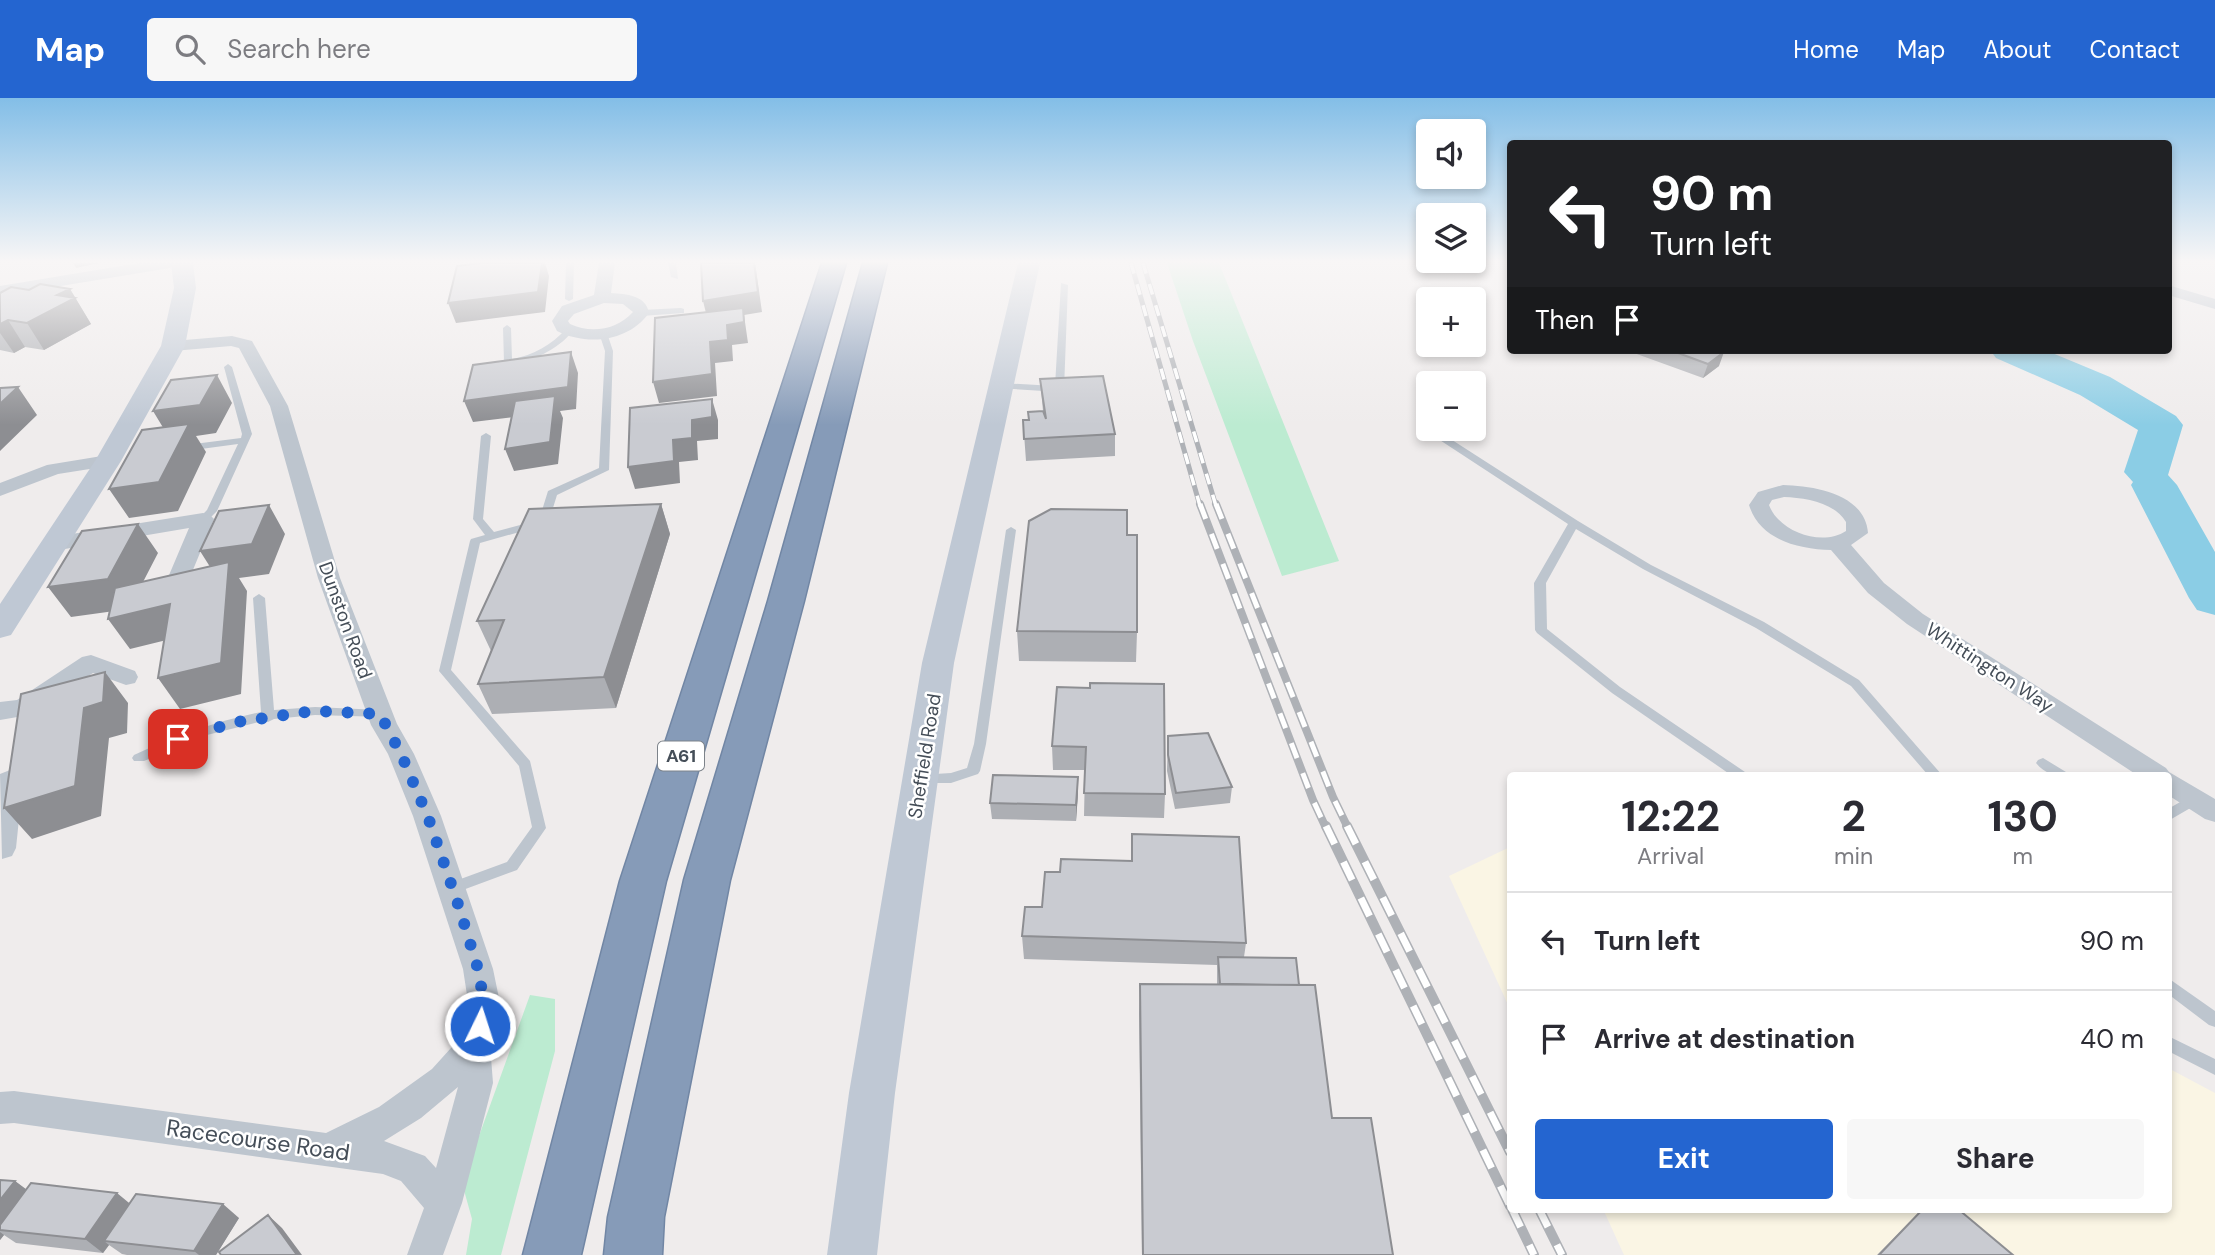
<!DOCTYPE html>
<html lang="en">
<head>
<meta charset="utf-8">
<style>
	:root { --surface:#fff; --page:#f7f7f7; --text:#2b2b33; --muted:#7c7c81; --line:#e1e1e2; --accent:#2465d0 }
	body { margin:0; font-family:"DM Sans",sans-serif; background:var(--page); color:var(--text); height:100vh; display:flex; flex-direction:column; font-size:26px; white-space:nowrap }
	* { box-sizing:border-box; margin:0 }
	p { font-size:23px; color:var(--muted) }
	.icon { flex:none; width:38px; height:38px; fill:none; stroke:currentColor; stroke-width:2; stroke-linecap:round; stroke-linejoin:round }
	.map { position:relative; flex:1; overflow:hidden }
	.panel { position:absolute; left:1507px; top:674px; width:665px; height:441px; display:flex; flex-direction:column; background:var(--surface); border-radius:7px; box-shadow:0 4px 10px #0003 }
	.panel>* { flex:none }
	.guide { position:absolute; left:1507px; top:42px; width:665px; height:214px; border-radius:7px; box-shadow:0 4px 10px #0003; background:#202124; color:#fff; overflow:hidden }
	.controls { position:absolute; left:1416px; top:21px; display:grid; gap:14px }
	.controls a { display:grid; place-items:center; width:70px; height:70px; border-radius:7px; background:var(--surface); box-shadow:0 4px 10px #0003; font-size:35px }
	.pin { position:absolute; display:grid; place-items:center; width:60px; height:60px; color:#fff; margin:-30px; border-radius:14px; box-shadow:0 4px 10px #0006 }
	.me { position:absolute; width:77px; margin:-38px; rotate:4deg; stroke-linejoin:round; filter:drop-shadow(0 0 5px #0008) }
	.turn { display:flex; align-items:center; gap:24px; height:147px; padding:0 28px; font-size:32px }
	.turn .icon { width:91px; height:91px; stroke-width:2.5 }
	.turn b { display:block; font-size:49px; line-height:60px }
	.then { display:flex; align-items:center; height:66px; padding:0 28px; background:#0003; gap:14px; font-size:26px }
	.eta { display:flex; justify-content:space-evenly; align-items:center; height:119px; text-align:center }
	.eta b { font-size:42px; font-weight:700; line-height:49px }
	.button { display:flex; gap:14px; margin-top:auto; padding:14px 28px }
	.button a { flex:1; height:80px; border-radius:7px; background:var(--accent); color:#fff; font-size:28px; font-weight:700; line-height:80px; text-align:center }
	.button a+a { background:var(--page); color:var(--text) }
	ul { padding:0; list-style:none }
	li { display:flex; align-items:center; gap:21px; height:98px; padding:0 28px; border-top:2px solid var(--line) }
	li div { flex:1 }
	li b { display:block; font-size:26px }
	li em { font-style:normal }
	header { display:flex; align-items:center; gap:42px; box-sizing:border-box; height:98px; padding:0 35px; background:var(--accent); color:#fff }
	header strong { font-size:33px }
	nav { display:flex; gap:38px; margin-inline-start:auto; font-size:24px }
	.search { width:490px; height:63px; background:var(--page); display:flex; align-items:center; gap:18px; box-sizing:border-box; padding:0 24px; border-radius:7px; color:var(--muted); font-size:26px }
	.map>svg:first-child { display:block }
</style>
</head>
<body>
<header>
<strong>Map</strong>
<div class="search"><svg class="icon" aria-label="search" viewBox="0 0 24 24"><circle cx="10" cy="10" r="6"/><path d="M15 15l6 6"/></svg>Search here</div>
<nav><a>Home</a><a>Map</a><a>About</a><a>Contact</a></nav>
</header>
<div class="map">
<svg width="2215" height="1157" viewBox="0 0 2215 1157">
	<rect width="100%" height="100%" fill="#efecec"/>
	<!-- commercial -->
	<path fill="#faf5e4" d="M1510,749V911L1449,778Z
		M2168,970L2215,995V1157H1624L1603,1111H2168Z"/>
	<!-- green -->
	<path fill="#bcebd1" d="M1167,165H1219L1339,463L1282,478L1193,243Z
		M530,897L555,901V953L501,1157H466L472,1121L462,1085Z"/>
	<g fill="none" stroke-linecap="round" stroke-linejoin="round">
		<!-- river -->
		<path fill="#8bcde5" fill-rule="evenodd" d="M1990,252H2045L2110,279L2176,318L2183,327L2168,377L2177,387L2215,454V517L2197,512L2189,500L2131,387L2133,384L2124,374L2138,332L2080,297L1996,260Z"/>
		<defs>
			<path id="highway" d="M822,165H846L666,783L581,1157H523L620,783Z
				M863,165H887L804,503L730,782L664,1119L662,1157H604L608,1119L684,782L768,503Z"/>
		</defs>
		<!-- highway casing -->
		<use href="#highway" stroke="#7186a4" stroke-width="3"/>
		<!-- lane -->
		<path fill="#bdc5ce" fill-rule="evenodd" d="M566,165H574L573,201L569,203L565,201Z
			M668,165H676L678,181L671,179Z
			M1061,185L1068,187L1064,291L1059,294L998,290V286L1001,285L1055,288Z
			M681,210L684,211V215L641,218L637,215L641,212Z
			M507,227L511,230L512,261C534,257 551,247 566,231L573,233C556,253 534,262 508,267L504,264L503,230Z
			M603,232L607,235L613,253L609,372L557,397L548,426L480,445L451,572L530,663L546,730L517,772L452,796L447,794L445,790L447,786L507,764L532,729L519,668L439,573L470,443L471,441L485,437L473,421L481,338L486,335L491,338L483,421L494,434L539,422L548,393L599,370L605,253L599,235Z
			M228,266L232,269L252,336L217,413L207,423L203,424L198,421L207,412L238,346L186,353L181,350L186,347L241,340L242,336L224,269Z
			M1428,328V331H1435L1578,423L1651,467L1764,524L1859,582L1942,677H1928L1851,588L1756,530L1643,471L1576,431L1546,485L1547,531L1620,589L1745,674L1747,677H1731L1612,595L1537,535L1535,532L1534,485L1568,426L1426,333L1424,331Z
			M1011,429L1016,432L986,646L980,673L978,676L951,685H919L917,681L919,677L951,675L967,670L974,646L1006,432Z
			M259,496L265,500L274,612L315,609L380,612L386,616L384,619L315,617L274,621L268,624L263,623L207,637L144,663H134L132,660L134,657C175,638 217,623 261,614L253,500Z
			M2043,660L2066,674L2068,677C2054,677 2045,676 2036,665L2038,662Z
			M2194,696L2199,697L2201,701L2199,705L2168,723V711Z
			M2168,880L2215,913V929L2209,927L2168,896Z
			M2168,938L2215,961V977L2168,953Z"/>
		<!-- street -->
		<path fill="#bdc5ce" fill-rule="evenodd" d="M139,165H178L170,170L0,198V188Z
			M599,165H615L611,195C626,196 646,197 649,215C628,244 587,248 557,233L552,223L562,208L594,197ZM604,205L623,206L633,214C617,232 591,236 570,226L568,223L574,216Z
			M2168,187L2215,201V211L2168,197Z
			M232,238L252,243L288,308L340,480L397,626L414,656L441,718L493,871L501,910L490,947L493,985L462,1105L443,1157H407L424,1110L401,1083L383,1076L14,1025L0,1026V994L14,993L326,1035L379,1009L432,971L460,940L469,910L463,871L413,718L388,656L371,627L318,480L270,308L239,250L231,248L173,253L164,248L173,243ZM458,989L436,1070L425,1058L384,1043L421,1020Z
			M108,357L115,359L118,363L115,367L58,376L0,398V385L47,367Z
			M1783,387C1815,388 1865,396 1868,435L1851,447L1884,485L1923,516L2166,670L2169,674L2215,701V724L2205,721L2168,697V677H2137L1907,526L1868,495L1831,452C1798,451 1760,442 1749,407L1758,394ZM1784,399C1805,400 1834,404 1846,424V433C1822,449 1779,434 1769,407L1772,402Z
			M203,415L210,417L214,421L183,496L180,501L172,503L164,501L161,496L189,430L53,453L45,451L42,446L45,441L53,439Z
			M91,557L135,573L138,579L135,585L126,587L93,575L32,613L29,617L0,622V604L17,602L82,559Z
			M10,672L19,675L23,682L16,750L12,758L2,761L0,676Z"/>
		<!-- secondary -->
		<path fill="#bfc8d4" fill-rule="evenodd" d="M171,165H193L196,190L185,248L121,363L11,537L0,540V506L95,363L161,248L174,190Z
			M1018,165H1040L954,565L895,995L877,1157H827L849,995L922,565Z"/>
		<!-- highway -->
		<use href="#highway" fill="#869bb8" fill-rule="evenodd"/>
		<defs>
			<path id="rail-far2" d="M1131,165L1200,408
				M1143,165L1216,408"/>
			<path id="rail-far1" d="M1200,406L1313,702L1326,730
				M1216,406L1333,699L1348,730"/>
			<path id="rail" d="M1326,728L1510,1108
				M1347,728L1510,1054
				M1512,1111L1534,1157
				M1539,1111L1562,1157"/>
		</defs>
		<!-- rail-far2 casing -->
		<use href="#rail-far2" stroke="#aeb1b6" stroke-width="5"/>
		<!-- rail-far1 casing -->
		<use href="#rail-far1" stroke="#aeb1b6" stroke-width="8"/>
		<!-- rail casing -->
		<use href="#rail" stroke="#aeb1b6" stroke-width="10"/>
		<!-- rail-far2 -->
		<use href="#rail-far2" stroke="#fff" stroke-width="3.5" stroke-dasharray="11" stroke-linecap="butt"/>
		<!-- rail-far1 -->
		<use href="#rail-far1" stroke="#fff" stroke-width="5" stroke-dasharray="16" stroke-linecap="butt"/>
		<!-- rail -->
		<use href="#rail" stroke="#fff" stroke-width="7" stroke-dasharray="20" stroke-linecap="butt"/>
	</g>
	<!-- wall -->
	<path fill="#adafb4" d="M70,191L91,226L44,252L25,249L14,255L0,252V195L29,192Z
		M1635,252H1719V268L1703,280L1634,255Z
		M1040,281L1115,336V358L1026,363L1023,322H1028L1043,313Z
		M661,406L670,436L616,610L492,616L478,586L491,553L477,523Z
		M1127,437L1137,534L1136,564L1019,563L1017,533Z
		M1090,590L1165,696L1164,720L1084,718L1085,672H1053L1052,648Z
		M1168,638L1232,689L1230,705L1175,711L1167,673Z
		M1078,679V695L1076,723L992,721L990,705Z
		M1022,838L1246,845L1244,859L1299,887L1332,1020L1393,1157H1142L1139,915L1140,886H1217V867L1024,861Z
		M0,1082L15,1083L26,1092L239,1120L216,1157H127L122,1156L109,1147L103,1155L16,1145L4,1137L0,1142Z
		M1922,1111H1958L2013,1157H1877Z"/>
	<!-- shaded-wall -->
	<path fill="#8d8e92" d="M73,165H99L76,170Z
		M542,165H545L549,178L545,214L456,225L448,205Z
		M754,165H755L762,214L744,217L748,245L732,247L733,263L715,265L717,298L659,305L653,284L708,223L703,203Z
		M70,191L91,226L44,252L27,225L57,197Z
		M8,222L25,249L14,255L0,235V226Z
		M571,254L578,275L576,311L560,313L563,320L558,366L514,373L505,351L554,314L473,324L464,303Z
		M1724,254L1719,268L1703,280L1708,266Z
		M217,277L232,305L216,335L196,338L206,354L178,413L129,420L109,391L170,341L153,313Z
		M18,289L37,317L0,353V306Z
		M712,301L718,322V341L697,343L698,362L679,364L680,385L635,391L628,369L673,342Z
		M661,406L670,436L616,610L604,579Z
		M269,407L285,436L269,476L239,480L247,493L241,596L180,611L158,580L219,483L200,453Z
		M138,426L158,455L129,511L71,519L48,489Z
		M170,506L191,536L130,551L108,521Z
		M105,574L128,605L127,635L109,640L101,718L32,741L4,710L84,610Z
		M1078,679V695L1076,723V707Z
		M15,1083L34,1097L0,1132V1102Z
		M117,1095L134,1109L104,1143L109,1147L103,1155L85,1141Z
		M223,1106L239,1120L216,1157H199L194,1153Z
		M268,1117L282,1130L302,1157H297Z
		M0,1134L4,1137L0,1142Z"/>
	<!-- building -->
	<path fill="#c9cbd1" stroke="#8d8e92" stroke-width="2" d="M481,165H542L538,194L448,205L457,168Z
		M701,165H754L758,194L703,203Z
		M40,186L70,191L57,197L75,200L27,225L8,222L0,226V195L11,189L29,192Z
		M743,210L744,224L727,227L728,242L710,244L712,276L653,284L655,220Z
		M1670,252H1719L1724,254L1708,266Z
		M571,254L568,289L464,303L473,267Z
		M217,277L200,307L153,313L171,282Z
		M1103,278L1115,336L1024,341L1023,322H1029L1028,314L1043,313L1046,321L1040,281Z
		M18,289L0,306V290Z
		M555,298L550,344L505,351L515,303Z
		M712,301V319L692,322V340L673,342L674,363L628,369L630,310Z
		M189,326L159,384L109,391L142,332Z
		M661,406L604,579L478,586L504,522L477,523L529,411Z
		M269,407L252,446L200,453L219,413Z
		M1051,411L1127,412V437H1137V534L1017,533L1029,423Z
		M138,426L108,481L48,489L82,433Z
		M229,464L221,565L158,580L170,506L108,521L115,490Z
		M105,574L103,604L84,610L75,688L4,710L21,596Z
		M1090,585L1164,586L1165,696L1084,695L1086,649L1052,648L1057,589L1090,590Z
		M1208,635L1232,689L1176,695L1168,657V638Z
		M993,677L1078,679L1076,707L990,705Z
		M1132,736L1239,739L1246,845L1022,838L1025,809H1042L1045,774H1060L1061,761L1132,763Z
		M1218,859L1296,860L1299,887L1220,886Z
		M1140,886L1315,887L1332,1020H1371L1393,1157H1143Z
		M0,1082L15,1083L0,1102Z
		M31,1085L117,1095L85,1141L0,1132V1127Z
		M136,1096L223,1106L194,1153L104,1143Z
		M1923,1111H1958L2013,1157H1879Z
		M268,1117L297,1157H221L219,1154Z"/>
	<!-- sky -->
	<linearGradient id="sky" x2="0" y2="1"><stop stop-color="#83bee7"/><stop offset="0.5" stop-color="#f8f6f6"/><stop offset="1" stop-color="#f8f6f6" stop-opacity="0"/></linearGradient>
	<rect width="2215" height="327" fill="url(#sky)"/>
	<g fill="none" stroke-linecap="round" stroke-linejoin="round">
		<!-- route -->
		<path stroke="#2465d0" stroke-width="12" stroke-dasharray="0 21.6" d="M178,641L237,624L313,613L380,616L401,656L428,719L459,809L478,871L485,910L480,928"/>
	</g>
	<g text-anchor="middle" stroke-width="5" stroke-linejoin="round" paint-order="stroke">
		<!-- shield labels -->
		<rect fill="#fff" stroke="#7d838a" stroke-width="2" x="658" y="643.5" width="46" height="29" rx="5"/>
		<g font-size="18" font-weight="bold" fill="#454e58">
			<text x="681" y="664">A61</text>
		</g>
		<!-- street labels -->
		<g font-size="19" fill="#454e58" stroke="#fff">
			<text transform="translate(346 522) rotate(70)" y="7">Dunston Road</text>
			<text transform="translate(1990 569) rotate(33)" y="7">Whittington Way</text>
			<text transform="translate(924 658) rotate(-81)" y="7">Sheffield Road</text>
		</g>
		<!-- near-street labels -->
		<g font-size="23" fill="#454e58" stroke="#fff">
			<text transform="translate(258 1042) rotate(8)" y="8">Racecourse Road</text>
		</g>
	</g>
</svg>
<div class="controls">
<a><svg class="icon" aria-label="sound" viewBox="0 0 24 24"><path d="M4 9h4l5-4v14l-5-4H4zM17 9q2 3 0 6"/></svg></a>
<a><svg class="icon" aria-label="layers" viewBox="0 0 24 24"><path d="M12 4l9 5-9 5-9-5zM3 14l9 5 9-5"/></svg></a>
<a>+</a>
<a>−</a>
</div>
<div class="pin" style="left:178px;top:641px;background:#d93025"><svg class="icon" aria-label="arrive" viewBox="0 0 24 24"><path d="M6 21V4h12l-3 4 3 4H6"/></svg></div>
<svg class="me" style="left:480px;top:928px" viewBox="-20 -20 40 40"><circle r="17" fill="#2465d0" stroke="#fff" stroke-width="3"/><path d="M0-11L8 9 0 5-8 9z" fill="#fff"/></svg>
<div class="guide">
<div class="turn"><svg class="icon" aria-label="left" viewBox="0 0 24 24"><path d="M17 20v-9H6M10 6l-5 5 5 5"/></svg><div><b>90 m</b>Turn left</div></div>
<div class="then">Then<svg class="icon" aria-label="arrive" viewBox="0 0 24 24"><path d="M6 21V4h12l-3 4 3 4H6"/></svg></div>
</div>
<section class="panel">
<div class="eta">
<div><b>12:22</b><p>Arrival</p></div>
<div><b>2</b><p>min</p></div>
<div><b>130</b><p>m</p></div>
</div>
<ul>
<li><svg class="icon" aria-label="left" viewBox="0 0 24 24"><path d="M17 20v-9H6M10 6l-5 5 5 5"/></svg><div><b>Turn left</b></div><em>90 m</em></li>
<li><svg class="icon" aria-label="arrive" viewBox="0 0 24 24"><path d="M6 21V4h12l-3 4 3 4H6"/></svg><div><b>Arrive at destination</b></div><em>40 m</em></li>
</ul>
<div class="button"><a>Exit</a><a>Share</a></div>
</section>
</div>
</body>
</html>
